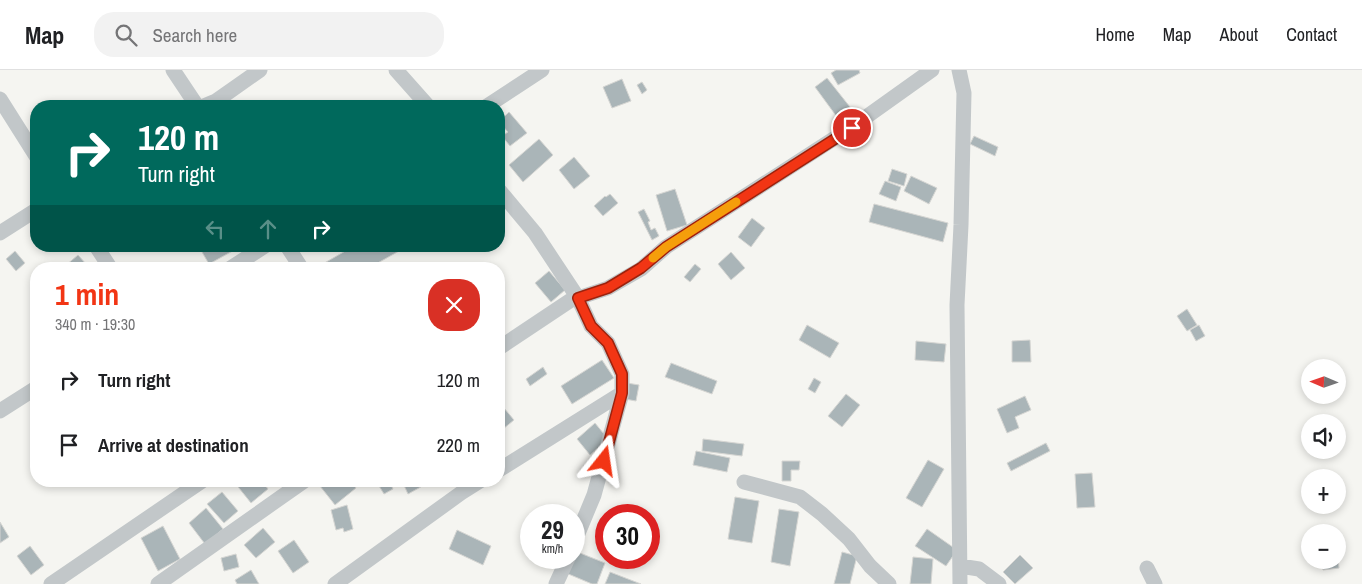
<!DOCTYPE html>
<html lang="en">
<head>
<meta charset="utf-8">
<style>
	:root { --surface:#fff; --page:#f2f2f2; --text:#202124; --muted:#757577; --line:#e0e0e0; --accent:#f23514 }
	body { margin:0; font-family:"Archivo Narrow",sans-serif; background:var(--page); color:var(--text); height:100vh; display:flex; flex-direction:column; font-size:19px; white-space:nowrap }
	* { box-sizing:border-box; margin:0 }
	p { font-size:16px; color:var(--muted) }
	.icon { flex:none; width:28px; height:28px; fill:none; stroke:currentColor; stroke-width:2; stroke-linecap:round; stroke-linejoin:round }
	.map { position:relative; flex:1; overflow:hidden }
	.sheet { position:absolute; left:30px; top:192px; width:475px; height:225px; display:flex; flex-direction:column; background:var(--surface); border-radius:20px; box-shadow:0 2px 8px #0003 }
	.sheet>* { flex:none }
	.top-card { position:absolute; left:30px; top:30px; width:475px; height:152px; border-radius:20px; box-shadow:0 2px 8px #0003; background:#00695c; color:#fff; overflow:hidden }
	.needle { width:32px; rotate:272deg }
	.fabs { position:absolute; left:1301px; top:289px; display:grid; gap:10px }
	.fabs a { display:grid; place-items:center; width:45px; height:45px; border-radius:50%; background:var(--surface); box-shadow:0 2px 8px #0003; font-size:25px }
	.speed { position:absolute; left:520px; top:434px; display:flex; gap:10px; font-size:25px; font-weight:700; text-align:center }
	.speed>* { display:grid; place-content:center; width:65px; height:65px; border-radius:50%; background:var(--surface); box-shadow:0 2px 8px #0003; line-height:1 }
	.speed small { font-size:12px; font-weight:400 }
	.speed .limit { border:8px solid #d22; background:#fff; color:#111 }
	.pin { position:absolute; display:grid; place-items:center; width:42px; height:42px; color:#fff; margin:-21px; border:2px solid #fff; border-radius:50%; box-shadow:0 1px 5px #0007 }
	.me { position:absolute; width:55px; margin:-28px; rotate:15deg; stroke-linejoin:round; filter:drop-shadow(0 0 4px #0008) }
	.turn { display:flex; align-items:center; gap:18px; height:105px; padding:0 25px; font-size:22px }
	.turn .icon { width:65px; height:65px; stroke-width:2.5 }
	.turn b { display:block; font-size:35px; line-height:42px }
	.lanes { display:flex; align-items:center; height:48px; padding:0 25px; background:#0003; justify-content:center; gap:25px; direction:ltr }
	.lanes .off { opacity:.35 }
	.round { display:grid; place-items:center; flex:none; width:52px; height:52px; border-radius:20px; background:var(--page) }
	.overview { display:flex; align-items:center; justify-content:space-between; height:85px; padding:0 25px }
	h1 { font-size:30px; font-weight:700; line-height:38px; color:var(--accent) }
	ul { padding:0; list-style:none }
	li { display:flex; align-items:center; gap:15px; height:65px; padding:0 25px }
	li div { flex:1 }
	li b { display:block; font-size:19px }
	li em { font-style:normal }
	header { display:flex; align-items:center; gap:30px; box-sizing:border-box; height:70px; padding:0 25px; background:var(--surface); border-bottom:1px solid var(--line) }
	header strong { font-size:24px }
	nav { display:flex; gap:28px; margin-inline-start:auto; font-size:18px }
	.search { width:350px; height:45px; background:var(--page); display:flex; align-items:center; gap:12px; box-sizing:border-box; padding:0 18px; border-radius:20px; color:var(--muted); font-size:19px }
	.map>svg:first-child { display:block }
</style>
</head>
<body>
<header>
<strong>Map</strong>
<div class="search"><svg class="icon" aria-label="search" viewBox="0 0 24 24"><circle cx="10" cy="10" r="6"/><path d="M15 15l6 6"/></svg>Search here</div>
<nav><a>Home</a><a>Map</a><a>About</a><a>Contact</a></nav>
</header>
<div class="map">
<svg width="1362" height="514" viewBox="0 0 1362 514">
	<rect width="100%" height="100%" fill="#f5f5f1"/>
	<!-- building -->
	<path fill="#aab5b8" stroke="#d6d6d3" d="M836,0H859L860,3L838,15L831,3Z
		M827,8L850,37L837,47L815,17Z
		M622,9L631,31L612,38L603,17Z
		M642,12L647,20L642,24L637,15Z
		M509,42L527,63L510,76L502,66L508,62L499,52Z
		M974,66L998,77L995,86L970,74Z
		M539,69L553,85L523,112L509,95Z
		M574,87L590,106L574,119L559,100Z
		M892,99L907,104L904,116L888,111Z
		M911,106L937,118L929,134L904,121Z
		M885,111L901,117L896,131L879,124Z
		M675,119L687,155L667,161L656,125Z
		M610,124L618,133L603,146L594,136L605,126L606,127Z
		M874,134L948,153L943,172L869,152Z
		M644,139L650,151L648,152L651,160L655,158L659,166L652,170L638,142Z
		M752,148L765,158L751,177L738,167Z
		M213,176H237L238,178L209,194L202,182Z
		M354,176H408L367,199H323L321,195Z
		M15,181L25,193L16,201L6,189Z
		M731,182L745,198L731,210L718,194Z
		M78,185L86,194L81,199H68L65,196Z
		M695,194L701,199L690,212L684,207Z
		M549,201L565,220L551,232L535,213Z
		M1187,239L1197,255L1187,261L1177,246Z
		M807,255L839,273L830,288L799,270Z
		M1199,255L1205,266L1196,271L1190,260Z
		M1030,270L1031,292H1012V271Z
		M916,271L946,274L944,292L915,290Z
		M602,290L614,308L572,334L561,316Z
		M671,293L717,311L712,324L665,307Z
		M543,297L547,304L530,316L526,309Z
		M814,308L821,312L815,323L808,319Z
		M627,313L639,315L636,331L625,329Z
		M846,324L860,335L842,357L828,346Z
		M1025,326L1031,340L1015,347L1019,358L1007,363L997,339Z
		M499,332L514,350L503,359L499,353Z
		M595,353L608,369L590,385L577,369Z
		M703,369L744,374L742,386L702,381Z
		M1046,373L1050,381L1011,401L1007,393Z
		M696,381L730,388L727,402L693,395Z
		M928,390L944,399L922,437L906,428Z
		M782,391H800L799,400H791V411H782Z
		M1092,403L1095,437L1077,438L1075,404Z
		M237,411H262L268,419L251,433L235,413Z
		M326,411H351L356,418L335,435L320,416Z
		M376,411H389L393,419L384,424Z
		M402,411H425L426,414L408,424Z
		M222,422L238,441L224,453L207,434Z
		M735,427L759,431L752,473L728,469Z
		M347,435L353,459L344,462L343,458L336,460L331,440Z
		M206,438L223,459L205,474L189,453Z
		M779,439L799,442L790,496L771,492Z
		M0,452L9,467L0,473Z
		M163,456L180,489L158,501L141,468Z
		M263,458L275,472L256,488L244,475Z
		M927,459L957,480L946,496L915,476Z
		M457,460L491,476L483,495L449,479Z
		M294,470L309,492L293,503L278,481Z
		M30,476L44,495L31,505L17,486Z
		M575,481L605,493L597,514H592L566,503L574,488Z
		M842,482L857,486L850,514H834Z
		M236,484L239,497L224,501L221,488Z
		M1020,485L1033,498L1015,514L1003,502Z
		M913,487L933,489L931,514H910Z
		M1338,488L1339,498L1323,500L1322,491L1338,490Z
		M251,500L259,514H237L235,510Z
		M610,502L641,514H605Z"/>
	<g fill="none" stroke-linecap="round" stroke-linejoin="round">
		<!-- minor -->
		<path stroke="#c2c7c9" stroke-width="15" d="M173,0L197,36
			M396,0L428,36
			M959,0L964,23L961,155L957,235L960,514
			M0,29L36,86
			M204,36L216,31L260,0
			M487,36L542,0
			M499,120L535,163L578,228L571,230L499,278
			M0,163L36,140
			M96,176L111,199
			M287,176L302,199
			M229,199L265,176
			M0,341L36,318
			M499,400L622,323
			M744,412L800,427L822,444L849,469L870,496L889,514
			M574,473L594,425L622,323V304L608,273L591,256L578,228L608,218L641,199L666,177L852,57L932,0
			M960,496L979,499L999,514
			M1147,498L1155,514
			M51,514L202,411
			M158,514L304,411
			M335,514L461,423L480,411
			M556,514L568,488"/>
	</g>
	<g fill="none" stroke-linecap="round" stroke-linejoin="round">
		<defs>
			<path id="route" d="M604,391L622,323V304L608,273L591,256L578,228L608,218L641,198L666,177L852,58"/>
		</defs>
		<!-- route casing -->
		<use href="#route" stroke="#9d220d" stroke-width="12"/>
		<!-- route -->
		<use href="#route" stroke="#f23514" stroke-width="9"/>
		<!-- slow -->
		<path stroke="#f59e0b" stroke-width="9" d="M653,188L666,177L736,132"/>
	</g>
</svg>
<div class="fabs">
<a><svg class="needle" viewBox="-14 -14 28 28"><path d="M0-13l5 13h-10z" fill="#e53935"/><path d="M0 13l5-13h-10z" fill="#757577"/></svg></a>
<a><svg class="icon" aria-label="sound" viewBox="0 0 24 24"><path d="M4 9h4l5-4v14l-5-4H4zM17 9q2 3 0 6"/></svg></a>
<a>+</a>
<a>−</a>
</div>
<div class="speed"><div>29<small>km/h</small></div><div class="limit">30</div></div>
<div class="pin" style="left:852px;top:58px;background:#d93025"><svg class="icon" aria-label="arrive" viewBox="0 0 24 24"><path d="M6 21V4h12l-3 4 3 4H6"/></svg></div>
<svg class="me" style="left:604px;top:391px" viewBox="-20 -20 40 40"><path d="M0-17L14 15 0 8-14 15z" fill="#f23514" stroke="#fff" stroke-width="4"/></svg>
<div class="top-card">
<div class="turn"><svg class="icon" aria-label="right" viewBox="0 0 24 24"><path d="M7 20v-9h11M14 6l5 5-5 5"/></svg><div><b>120 m</b>Turn right</div></div>
<div class="lanes"><svg class="icon off" aria-label="left" viewBox="0 0 24 24"><path d="M17 20v-9H6M10 6l-5 5 5 5"/></svg><svg class="icon off" aria-label="ahead" viewBox="0 0 24 24"><path d="M12 20V5M6 11l6-6 6 6"/></svg><svg class="icon" aria-label="right" viewBox="0 0 24 24"><path d="M7 20v-9h11M14 6l5 5-5 5"/></svg></div>
</div>
<section class="sheet">
<div class="overview"><div><h1>1 min</h1><p>340 m · 19:30</p></div><a class="round" style="background:#d93025;color:#fff"><svg class="icon" aria-label="close" viewBox="0 0 24 24"><path d="M6 6l12 12M18 6L6 18"/></svg></a></div>
<ul>
<li><svg class="icon" aria-label="right" viewBox="0 0 24 24"><path d="M7 20v-9h11M14 6l5 5-5 5"/></svg><div><b>Turn right</b></div><em>120 m</em></li>
<li><svg class="icon" aria-label="arrive" viewBox="0 0 24 24"><path d="M6 21V4h12l-3 4 3 4H6"/></svg><div><b>Arrive at destination</b></div><em>220 m</em></li>
</ul>
</section>
</div>
</body>
</html>
